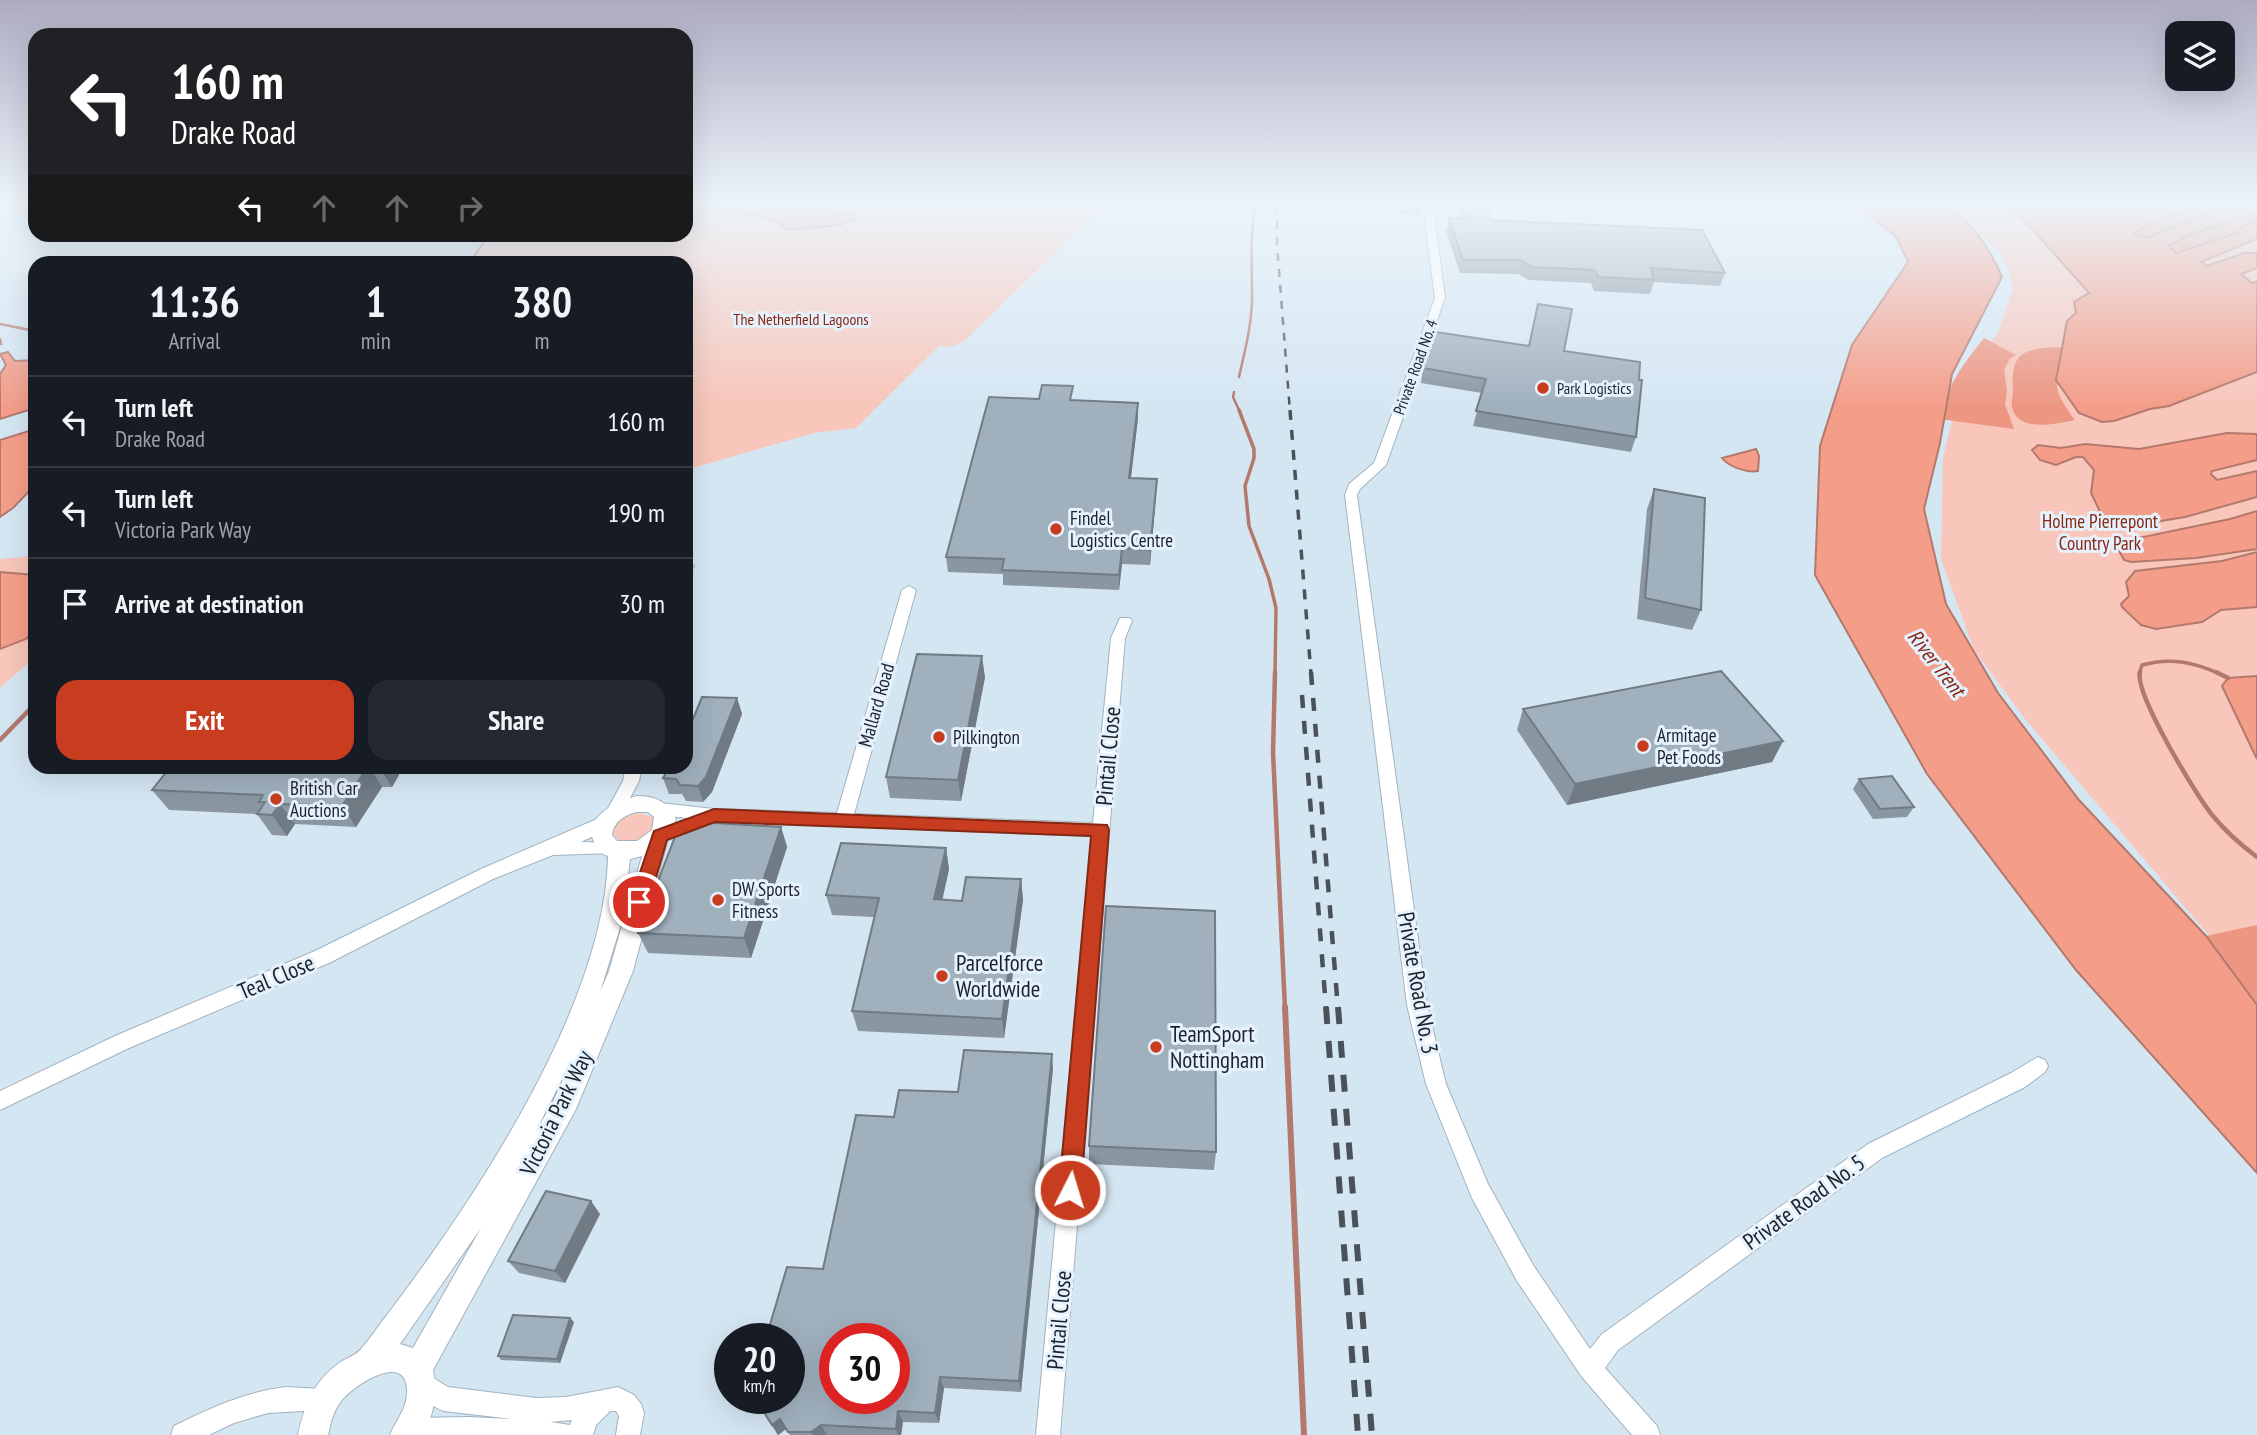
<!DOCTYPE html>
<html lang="en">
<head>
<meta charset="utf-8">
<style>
	:root { --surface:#171b24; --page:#242831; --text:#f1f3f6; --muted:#9ea1a6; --line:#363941; --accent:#c83d1f }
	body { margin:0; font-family:"PT Sans Narrow",sans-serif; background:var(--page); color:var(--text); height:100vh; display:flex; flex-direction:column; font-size:26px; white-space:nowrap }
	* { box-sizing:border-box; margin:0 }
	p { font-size:23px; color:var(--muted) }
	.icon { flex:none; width:38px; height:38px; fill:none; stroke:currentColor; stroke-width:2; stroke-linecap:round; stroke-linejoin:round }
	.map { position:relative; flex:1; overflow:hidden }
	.side { position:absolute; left:28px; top:256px; width:665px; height:518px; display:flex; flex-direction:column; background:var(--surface); border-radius:21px; box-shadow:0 7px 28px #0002 }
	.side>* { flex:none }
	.banner { position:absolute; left:28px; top:28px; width:665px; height:214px; border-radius:21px; box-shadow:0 7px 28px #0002; background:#202124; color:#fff; overflow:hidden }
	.fabs { position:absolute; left:2165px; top:21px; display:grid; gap:14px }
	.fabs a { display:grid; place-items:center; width:70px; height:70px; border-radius:14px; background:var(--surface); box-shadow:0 7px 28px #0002; font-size:35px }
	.speed { position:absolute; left:714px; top:1323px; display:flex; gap:14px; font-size:35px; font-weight:700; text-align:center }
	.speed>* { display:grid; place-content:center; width:91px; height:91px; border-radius:50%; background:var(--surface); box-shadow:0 7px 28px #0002; line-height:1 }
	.speed small { font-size:18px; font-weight:400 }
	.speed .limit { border:10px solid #d22; background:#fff; color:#111 }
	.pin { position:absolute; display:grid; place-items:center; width:60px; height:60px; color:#fff; margin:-30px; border:4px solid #fff; border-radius:50%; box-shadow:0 2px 7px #0007 }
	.me { position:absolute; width:77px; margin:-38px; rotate:5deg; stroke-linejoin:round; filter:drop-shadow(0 0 5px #0008) }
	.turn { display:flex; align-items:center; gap:24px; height:147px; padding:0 28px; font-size:32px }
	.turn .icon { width:91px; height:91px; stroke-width:2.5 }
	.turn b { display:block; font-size:49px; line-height:60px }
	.lanes { display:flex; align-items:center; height:66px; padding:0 28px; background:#0003; justify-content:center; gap:35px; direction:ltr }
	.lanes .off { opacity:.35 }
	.eta { display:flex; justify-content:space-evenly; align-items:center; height:119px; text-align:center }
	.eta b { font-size:42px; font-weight:600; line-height:49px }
	.action { display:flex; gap:14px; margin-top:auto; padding:14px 28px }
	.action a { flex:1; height:80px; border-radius:21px; background:var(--accent); color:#fff; font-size:28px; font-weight:600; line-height:80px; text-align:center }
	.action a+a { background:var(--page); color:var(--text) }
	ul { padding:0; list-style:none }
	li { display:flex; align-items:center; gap:21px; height:91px; padding:0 28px; border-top:2px solid var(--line) }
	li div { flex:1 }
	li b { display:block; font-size:26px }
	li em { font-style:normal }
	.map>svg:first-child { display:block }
</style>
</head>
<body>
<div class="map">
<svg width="2257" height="1435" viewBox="0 0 2257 1435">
	<rect width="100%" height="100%" fill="#d5e6f3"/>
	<!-- green -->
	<path fill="#f8c6ba" d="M686,205H1105L963,342L950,347L940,345L856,428L814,433L686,470V262H471L498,235L686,234Z
		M1945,205H2257V992L2025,719L1974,650L1941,559L1943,457L1964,373L1998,333L2013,287L2002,255L1965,218Z
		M35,556V657L0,688V559Z
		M640,813L652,817L655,822C651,839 626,853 614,834C614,820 627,815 640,813Z"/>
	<!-- forest -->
	<path fill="#ed9783" d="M2204,205H2229L2146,238L2133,234L2158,218L2174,217Z
		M2257,212V220L2249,222L2237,233L2176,253L2168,246L2188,235Z
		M1984,338L2016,355L2010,358L2004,370L2007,390L2005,404L2014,429L1939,419C1947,386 1963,364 1984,338Z
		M2065,347L2057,388C2059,398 2068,411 2075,420C2057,424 2017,433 2012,407C2011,401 2013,396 2013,390C2010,349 2027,348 2065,347Z
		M2257,925V1005L2206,936Z"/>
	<!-- water -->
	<path fill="#f49e8a" stroke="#b3796d" stroke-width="2" d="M702,205H831L824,209L833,213L847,212L855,219L841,225L787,230C767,211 733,213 707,210Z
		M1857,205C1883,205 1913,201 1939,205C1967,210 1992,253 2002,277L1952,374L1940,443L1924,509L1946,604L1998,693L2079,800L2206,936L2257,1005V1173L2076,970L1927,774L1815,575L1820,446L1852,345L1908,262L1896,237Z
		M2004,205H2204C2177,217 2158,215 2133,234L2146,238L2229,205H2257V212L2188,235L2169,246L2176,253L2237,233L2249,222L2257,220V239L2201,262L2207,266L2244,253H2257V268L2241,274L2252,283L2257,281V372L2169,406L2150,409L2114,421L2102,422L2079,413L2056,380L2067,321L2076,313L2074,302L2089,293L2024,220Z
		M8,352L15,361L35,360V408L0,419V374L6,365L0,354Z
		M35,429V485L13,508L0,517V440Z
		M2227,433L2257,434V460L2212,471L2211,474L2217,480L2257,471V497L2185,517L2113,529L2103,518L2091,493L2094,470L2083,457H2076L2056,465L2040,460L2032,450L2038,445L2061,448L2085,444L2139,449Z
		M1756,449L1759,456L1758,471C1747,473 1729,467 1722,458Z
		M2257,511V549L2196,558L2131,562L2124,560L2118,549L2119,542L2230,519Z
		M2257,552V607L2221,610L2202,622L2156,629L2141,625L2122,607L2121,604L2129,596L2126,582L2135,571L2222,561Z
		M0,572L35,575V630L26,639L0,649Z
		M2257,676V759L2222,686L2228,678Z"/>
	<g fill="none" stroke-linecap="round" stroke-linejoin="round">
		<!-- stream-far3 -->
		<path stroke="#b3796d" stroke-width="2.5" d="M470,262L490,234
			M0,324L35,331
			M0,339L1,344
			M1239,377C1245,350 1252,324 1252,297C1252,266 1250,236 1255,205
			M1234,392L1233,397L1240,412"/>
		<!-- stream-far2 -->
		<path stroke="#b3796d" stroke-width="3.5" d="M1239,410L1254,449V458L1245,486L1249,526L1269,579L1276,608L1275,674
			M33,429L35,425
			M2139,674L2142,665C2170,657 2194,662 2220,674"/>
		<!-- stream-far1 -->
		<path stroke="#b3796d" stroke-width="4.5" d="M1275,672L1273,752L1285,1009
			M2140,672C2134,693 2197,797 2213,816C2226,832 2241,845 2257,857
			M2216,672L2228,678
			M0,740L35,704"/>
		<!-- stream -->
		<path stroke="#b3796d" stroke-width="6" d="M1285,1007L1304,1435"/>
		<defs>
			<path id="minor" d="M1423,205H1433L1445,298L1386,465L1360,489L1357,495L1427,1005L1446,1084L1488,1184L1533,1265L1590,1349L1602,1334L1868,1144L2011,1073L2038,1057L2045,1060L2048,1066L2045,1072L2025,1087L1882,1158L1618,1350L1605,1368L1657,1426L1660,1435H1632L1582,1377L1517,1281L1472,1198L1426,1084L1407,1005L1345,495L1349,484L1374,463L1435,298Z
				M686,562L694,566L691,571L686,572Z
				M909,586L916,590L854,814L1093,823L1111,638L1120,618H1130L1132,621L1125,638L1060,1435H1036L1092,836L714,821L660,815L654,814L652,809L654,804L660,803L714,809L837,813L902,590Z
				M626,766H642L639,781L620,817H608L606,812L623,781Z
				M604,816L610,818L613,823L610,828L581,842L616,843L619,848L616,853L553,855L493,879L329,963L129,1048L0,1110V1091L115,1036L315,951L481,869Z
				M422,1371L448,1387L536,1398L566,1397L618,1387L634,1395L641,1404L644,1413L640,1435H616L619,1416L616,1411H610L596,1425L593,1435H399L397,1430L400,1421L409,1418L469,1417L512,1419L444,1411C431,1406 416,1396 410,1383L413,1374ZM572,1420L570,1425L550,1422Z
				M286,1387L323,1389L332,1392L335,1401L332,1410L323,1413L304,1411L268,1413L234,1423L209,1435H171L174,1426C210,1408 245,1392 286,1387Z"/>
			<path id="tertiary" d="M637,796C656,796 668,802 676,819L667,842L633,971L576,1109L433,1370C438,1395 434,1413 423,1435H390C396,1420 408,1408 407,1390C406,1351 354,1385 342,1400C333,1411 331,1422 328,1435H298C304,1406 314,1381 339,1363C346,1358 355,1356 361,1349C370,1339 378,1326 387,1315C475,1199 605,1005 608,856C601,854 600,850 596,845C578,819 617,801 637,796ZM637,812H648L654,817L652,830L637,841H617L612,835C614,821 625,815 637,812ZM642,856L609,971L600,992L623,918L630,859ZM573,1057L553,1102L535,1133ZM481,1228L413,1348L400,1344Z"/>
		</defs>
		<!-- minor casing -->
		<use href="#minor" stroke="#a2b2bf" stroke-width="2"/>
		<!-- tertiary casing -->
		<use href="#tertiary" stroke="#a2b2bf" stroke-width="2"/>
		<!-- minor -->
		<use href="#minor" fill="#fff" fill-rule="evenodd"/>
		<!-- tertiary -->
		<use href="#tertiary" fill="#fff" fill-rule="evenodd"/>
		<!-- rail-far3 -->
		<path stroke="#495259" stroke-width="2.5" stroke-dasharray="8 8" stroke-linecap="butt" d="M1277,205V245L1290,412"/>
		<!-- rail-far2 -->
		<path stroke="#495259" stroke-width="3.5" stroke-dasharray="10 10" stroke-linecap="butt" d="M1290,410L1311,674"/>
		<!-- rail-far1 -->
		<path stroke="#495259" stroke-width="4.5" stroke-dasharray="13 13" stroke-linecap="butt" d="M1311,672L1338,1009
			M1302,695L1326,1009"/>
		<!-- rail -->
		<path stroke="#495259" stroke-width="6" stroke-dasharray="17 17" stroke-linecap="butt" d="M1326,1007L1358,1435
			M1338,1007L1372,1435"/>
	</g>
	<!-- wall -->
	<path fill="#8a97a3" d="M1398,205H1422L1420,215L1398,214Z
		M1459,205H1487L1489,220L1725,273L1720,286L1654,282L1650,294L1594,291L1591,283L1528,280L1518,274L1460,273L1446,231L1449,218L1460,219L1458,209Z
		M1564,351L1636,437L1631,452L1473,426L1482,393L1421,383L1423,368Z
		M1073,401L1138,403V418L1131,478L1156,494L1150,565L1122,564L1119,590L1003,585V574L948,572L946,557Z
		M1654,489L1701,610L1692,630L1637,619L1647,509Z
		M985,677L961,801L890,798L886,777Z
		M737,698L742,714L712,792L703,802L686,801L682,794H669L663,778L686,766Z
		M1523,709L1783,741L1772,762L1567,805L1517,730Z
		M171,766H394L399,775L392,787H382L356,827L295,824L287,836L272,835L257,814L169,810L152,790Z
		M1859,779L1914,807L1907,817L1873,819L1853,789Z
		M781,827L787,847L751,958L648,953L638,933Z
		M946,848L949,869L942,900L962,901L1021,879L1023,900L1004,1038L858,1031L852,1011L874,917L832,915L826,895Z
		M1053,1068L1021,1392L944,1388L939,1423L903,1422L901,1435H790L786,1429L778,1435L755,1398L823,1269L894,1117L958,1092Z
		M1089,1146L1216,1152L1214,1170L1089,1164Z
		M600,1214L565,1283L519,1273L508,1261Z
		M574,1322L560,1363L501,1360L498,1356Z"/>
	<!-- shaded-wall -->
	<path fill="#707b84" d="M1138,403V418L1129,493V478Z
		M1157,479L1156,494L1150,565V550Z
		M1122,548V564L1119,590V575Z
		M982,656L985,677L961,801L958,780Z
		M737,698L742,714L712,792L703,802L698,786Z
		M1783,741L1772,762L1567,805L1575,784Z
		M369,766L382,787L356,827L342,806Z
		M394,766L399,775L392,787L379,767Z
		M280,804L295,824L287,836L272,815Z
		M781,827L787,847L751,958L744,938Z
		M946,848L949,869L938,920L934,899Z
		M1021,879L1023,900L1004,1038L1002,1019Z
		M1052,1054L1053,1068L1021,1392L1019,1381Z
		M591,1201L600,1214L565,1283L555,1271Z
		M570,1318L574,1322L560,1363L557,1359Z
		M940,1377L944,1388L939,1423L935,1413Z
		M898,1411L903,1422L901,1435H898L896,1429Z
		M780,1419L786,1429L778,1435L772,1425Z
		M821,1425L827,1435H813L811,1432Z"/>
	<!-- building -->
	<path fill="#a0b0bd" stroke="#707b84" stroke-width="2" fill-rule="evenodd" d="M1400,205H1422V207Z
		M1462,205H1487L1489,220L1702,230L1725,273L1651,268L1654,280L1598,277L1595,270L1531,267L1521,260H1463L1449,218L1465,219Z
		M1538,304L1572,309L1564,351L1640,362L1639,380H1642L1636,437L1476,411L1486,379L1423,368L1436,332L1529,346Z
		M1042,385L1073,386L1070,400L1138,403L1129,478L1157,479L1150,550L1122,548L1119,575L1002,570L1004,559L946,557L989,397L1039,399Z
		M1654,489L1705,498L1701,610L1645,598Z
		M917,654L982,656L958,780L886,777Z
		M1721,671L1783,741L1575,784L1523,709Z
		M702,697L737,698L706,777L698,786L680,785L676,779L663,778L668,769L671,766H686V736Z
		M171,766H368L342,806L280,804L272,815L257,814L265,802H259L263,795L152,790Z
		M1892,776L1914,807L1880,809L1859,779Z
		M681,821L781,827L744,938L638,933Z
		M841,843L946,848L934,899L962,901L966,877L1021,879L1002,1019L852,1011L879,898L826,895Z
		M1106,906L1215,911L1216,1152L1089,1146Z
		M964,1050L1052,1054L1019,1381L940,1377L935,1413L898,1411L896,1429L821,1425L811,1432H788L780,1419L772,1425L755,1398H789V1339H758L769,1328L787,1267L823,1269L856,1115L894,1117L899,1090L958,1092ZM835,1339H894V1398H835Z
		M546,1191L591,1201L555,1271L508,1261Z
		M513,1315L570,1318L557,1359L498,1356Z"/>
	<!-- sky -->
	<linearGradient id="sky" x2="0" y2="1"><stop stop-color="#adabc2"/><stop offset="0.5" stop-color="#ecf4fa"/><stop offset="1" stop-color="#ecf4fa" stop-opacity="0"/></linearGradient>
	<rect width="2257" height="406" fill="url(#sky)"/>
	<!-- route -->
	<path fill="#c83d1f" stroke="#822814" stroke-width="2" d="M714,809L1107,825L1109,830L1081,1190L1078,1198L1070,1201L1062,1198L1059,1190L1091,836L715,822L667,840L649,902L646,907L639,909L633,907L630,902L654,831Z"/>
	<!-- markers -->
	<g fill="#c83d1f" stroke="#e5f2fe" stroke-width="2.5">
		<circle cx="1543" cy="388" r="7"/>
		<circle cx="1056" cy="529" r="7"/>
		<circle cx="939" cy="737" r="7"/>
		<circle cx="1643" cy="746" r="7"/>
		<circle cx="276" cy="799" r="7"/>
		<circle cx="718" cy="900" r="7"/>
		<circle cx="942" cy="976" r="7"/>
		<circle cx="1156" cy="1047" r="7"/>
	</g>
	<g text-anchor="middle" stroke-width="6" stroke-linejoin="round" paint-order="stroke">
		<!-- far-park labels -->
		<g font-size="16" fill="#892711" stroke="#e5f2fe">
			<text x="801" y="325">The Netherfield Lagoons</text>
		</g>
		<!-- far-street labels -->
		<g font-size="16" fill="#1c2328" stroke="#e5f2fe">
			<text transform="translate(1415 367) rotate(-70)" y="6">Private Road No. 4</text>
		</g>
		<!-- far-poi labels -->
		<g font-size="16" fill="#1c2328" stroke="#e5f2fe" text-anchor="start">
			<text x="1557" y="394">Park Logistics</text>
		</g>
		<!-- poi labels -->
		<g font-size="19" fill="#1c2328" stroke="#e5f2fe" text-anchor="start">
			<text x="1070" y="525">Findel<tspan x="1070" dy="22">Logistics Centre</tspan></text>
			<text x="1657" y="742">Armitage<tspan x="1657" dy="22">Pet Foods</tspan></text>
			<text x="953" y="744">Pilkington</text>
			<text x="290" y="795">British Car<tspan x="290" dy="22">Auctions</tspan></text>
			<text x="732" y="896">DW Sports<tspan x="732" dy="22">Fitness</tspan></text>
		</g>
		<!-- park labels -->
		<g font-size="19" fill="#892711" stroke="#e5f2fe">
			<text x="2100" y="528">Holme Pierrepont<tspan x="2100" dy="22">Country Park</tspan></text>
		</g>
		<!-- street labels -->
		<g font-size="19" fill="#1c2328" stroke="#e5f2fe">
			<text transform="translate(876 705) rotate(-74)" y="7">Mallard Road</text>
		</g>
		<!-- water labels -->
		<g font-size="21" font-style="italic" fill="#8a2712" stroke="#e5f2fe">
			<text transform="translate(1936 663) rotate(52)" y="7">River Trent</text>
		</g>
		<!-- near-street labels -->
		<g font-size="23" fill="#1c2328" stroke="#e5f2fe">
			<text transform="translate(1108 756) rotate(-85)" y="8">Pintail Close</text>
			<text transform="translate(276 977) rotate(-23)" y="8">Teal Close</text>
			<text transform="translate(1418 983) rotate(80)" y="8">Private Road No. 3</text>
			<text transform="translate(556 1113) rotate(-64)" y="8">Victoria Park Way</text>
			<text transform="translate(1804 1202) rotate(-36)" y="8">Private Road No. 5</text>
			<text transform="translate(1059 1320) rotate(-85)" y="8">Pintail Close</text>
		</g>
		<!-- near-poi labels -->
		<g font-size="23" fill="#1c2328" stroke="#e5f2fe" text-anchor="start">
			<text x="956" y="971">Parcelforce<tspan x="956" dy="26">Worldwide</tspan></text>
			<text x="1170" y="1042">TeamSport<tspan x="1170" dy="26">Nottingham</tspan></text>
		</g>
	</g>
</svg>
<div class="fabs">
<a><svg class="icon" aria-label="layers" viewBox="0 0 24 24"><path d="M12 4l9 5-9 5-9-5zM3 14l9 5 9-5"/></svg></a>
</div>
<div class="speed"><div>20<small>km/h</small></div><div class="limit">30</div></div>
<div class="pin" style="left:639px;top:902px;background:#d93025"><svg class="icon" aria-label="arrive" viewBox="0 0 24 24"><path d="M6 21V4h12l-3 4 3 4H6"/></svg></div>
<svg class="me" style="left:1070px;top:1190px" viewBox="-20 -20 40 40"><circle r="17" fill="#c83d1f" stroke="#fff" stroke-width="3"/><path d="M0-11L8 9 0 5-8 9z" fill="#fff"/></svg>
<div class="banner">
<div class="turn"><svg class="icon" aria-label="left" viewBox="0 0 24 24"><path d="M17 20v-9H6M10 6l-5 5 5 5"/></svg><div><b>160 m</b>Drake Road</div></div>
<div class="lanes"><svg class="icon" aria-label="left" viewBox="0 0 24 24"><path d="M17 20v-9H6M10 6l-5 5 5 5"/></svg><svg class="icon off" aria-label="ahead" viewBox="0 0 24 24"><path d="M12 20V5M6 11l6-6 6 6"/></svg><svg class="icon off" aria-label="ahead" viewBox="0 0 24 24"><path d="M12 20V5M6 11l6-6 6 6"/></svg><svg class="icon off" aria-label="right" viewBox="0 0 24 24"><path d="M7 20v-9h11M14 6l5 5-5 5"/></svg></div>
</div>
<section class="side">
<div class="eta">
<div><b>11:36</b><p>Arrival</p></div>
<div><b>1</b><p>min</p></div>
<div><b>380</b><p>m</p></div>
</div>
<ul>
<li><svg class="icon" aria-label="left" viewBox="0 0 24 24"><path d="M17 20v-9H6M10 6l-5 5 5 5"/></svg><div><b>Turn left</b><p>Drake Road</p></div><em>160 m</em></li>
<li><svg class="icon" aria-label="left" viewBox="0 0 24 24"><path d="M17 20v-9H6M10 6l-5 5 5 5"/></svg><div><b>Turn left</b><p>Victoria Park Way</p></div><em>190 m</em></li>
<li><svg class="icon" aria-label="arrive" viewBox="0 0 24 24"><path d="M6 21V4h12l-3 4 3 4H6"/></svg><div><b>Arrive at destination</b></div><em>30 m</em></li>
</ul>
<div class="action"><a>Exit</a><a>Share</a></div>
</section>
</div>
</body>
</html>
